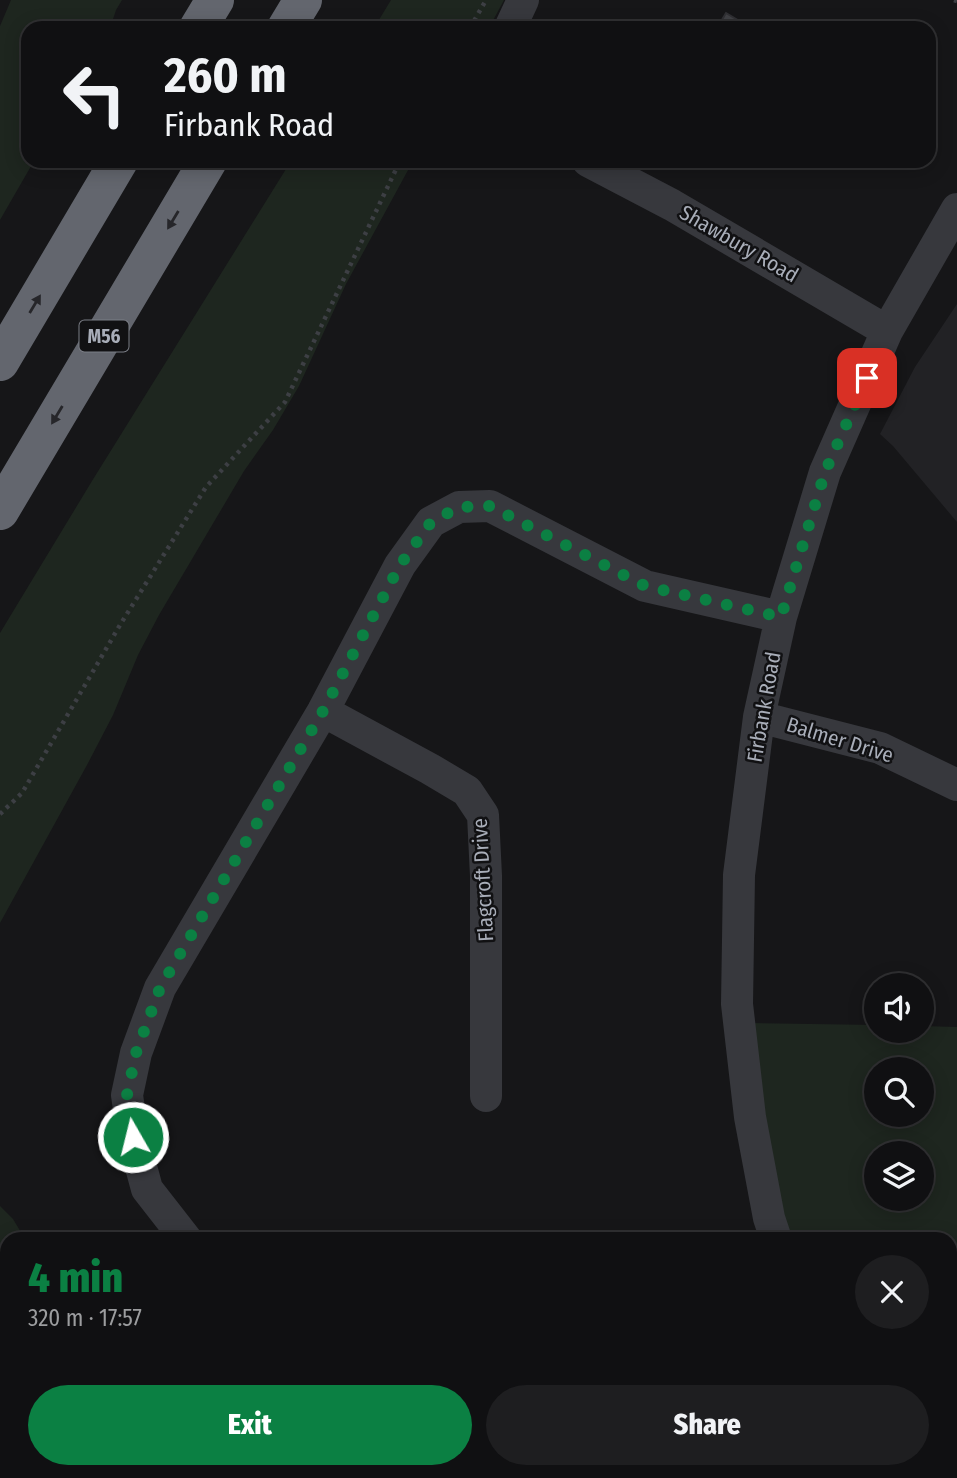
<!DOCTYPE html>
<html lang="en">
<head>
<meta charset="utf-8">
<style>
	:root { --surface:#101012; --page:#1e1e20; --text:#f1f3f6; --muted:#9c9d9f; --line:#303032; --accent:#0b8043 }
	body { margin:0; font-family:"Fira Sans Condensed",sans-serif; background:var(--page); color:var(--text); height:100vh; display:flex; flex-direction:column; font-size:26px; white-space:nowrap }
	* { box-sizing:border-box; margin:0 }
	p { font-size:23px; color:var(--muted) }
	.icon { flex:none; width:38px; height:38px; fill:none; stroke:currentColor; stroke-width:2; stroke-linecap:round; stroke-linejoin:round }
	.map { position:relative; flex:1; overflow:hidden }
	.side { position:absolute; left:0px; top:1232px; width:957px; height:247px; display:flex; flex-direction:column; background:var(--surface); border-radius:21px 21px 0 0; box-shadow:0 4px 18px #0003,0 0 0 2px var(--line) }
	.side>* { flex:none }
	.guide { position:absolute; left:21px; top:21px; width:915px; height:147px; border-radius:21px; box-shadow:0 4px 18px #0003,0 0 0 2px var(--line); background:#101012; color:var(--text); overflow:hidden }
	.buttons { position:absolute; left:864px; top:973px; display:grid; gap:14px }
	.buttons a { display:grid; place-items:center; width:70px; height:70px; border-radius:50%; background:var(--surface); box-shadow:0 4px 18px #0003,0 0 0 2px var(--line); font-size:35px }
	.pin { position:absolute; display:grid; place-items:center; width:60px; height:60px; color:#fff; margin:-30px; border-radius:14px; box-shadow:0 4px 10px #0006 }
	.me { position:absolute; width:77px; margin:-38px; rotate:352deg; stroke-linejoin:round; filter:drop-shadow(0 0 5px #0008) }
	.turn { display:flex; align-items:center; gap:24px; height:147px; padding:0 28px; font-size:32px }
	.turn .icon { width:91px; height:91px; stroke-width:2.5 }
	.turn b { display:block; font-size:49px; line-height:60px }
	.round { display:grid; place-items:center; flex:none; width:74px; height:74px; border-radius:37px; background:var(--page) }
	.overview { display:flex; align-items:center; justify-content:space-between; height:119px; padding:0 28px }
	h1 { font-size:42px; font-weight:800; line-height:52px; color:var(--accent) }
	.primary-button { display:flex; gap:14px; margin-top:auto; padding:14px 28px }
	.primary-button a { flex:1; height:80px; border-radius:42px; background:var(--accent); color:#fff; font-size:28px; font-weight:800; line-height:80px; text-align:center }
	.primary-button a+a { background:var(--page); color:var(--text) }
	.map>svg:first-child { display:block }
</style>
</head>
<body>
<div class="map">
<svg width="957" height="1478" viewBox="0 0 957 1478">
	<rect width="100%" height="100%" fill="#161618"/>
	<!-- built -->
	<path fill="#222225" d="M957,304V522L893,446L880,434L915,367Z"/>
	<!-- green -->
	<path fill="#1e261f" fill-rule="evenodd" d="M11,0H122L116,10L110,28H28V161H34L0,220V26Z
		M391,0H504L489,28H374Z
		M291,161H413L346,284L299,386L273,430L244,471L159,615L138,655L113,715L87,765L0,923V633L92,481Z
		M751,1023L877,1025V1031H922V1026L957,1027V1478H870L868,1472H950V1239H782ZM877,1069H922V1115H877ZM877,1153H922V1199H877Z
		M0,1206L13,1219L25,1239H7V1327L0,1321Z
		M169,1472H251L258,1478H177Z"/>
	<!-- building -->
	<path fill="#404145" stroke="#303034" stroke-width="2" d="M726,13L751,28H717Z"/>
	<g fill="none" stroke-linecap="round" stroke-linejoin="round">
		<!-- path -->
		<path stroke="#3d3f44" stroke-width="4.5" stroke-dasharray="3.5 5" stroke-linecap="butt" d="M954,0L957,1
			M470,28L486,0
			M0,814L22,793L120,625L206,487L285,402L400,161
			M950,1294L957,1292
			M0,1298L7,1310
			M884,1472L888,1478"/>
		<!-- street -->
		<path stroke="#37383d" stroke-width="32" d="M510,28L523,0
			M588,161L672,205L887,331
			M323,711L430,769L467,791L483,815L486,876V1096
			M759,717L880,748L957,785
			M186,1239L147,1189L133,1137L127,1095L136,1053L160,988L323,711L400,565L431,522L459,507L490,506L645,586L781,617
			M776,1239L769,1218L750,1117L737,1004L739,875L759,717L781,617L825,472L887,331L957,209
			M433,1472L437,1478
			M850,1472L853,1478
			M526,1478L535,1472"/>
		<!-- secondary -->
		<path stroke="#45474d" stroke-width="38" d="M0,1373L7,1378
			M113,1472L120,1478"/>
		<!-- highway -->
		<path stroke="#63666e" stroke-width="38" d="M198,28L215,0
			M286,28L303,0
			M0,362L119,161
			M0,511L208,161"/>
		<!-- tram -->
		<path stroke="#4a4c52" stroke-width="2" d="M0,1458L7,1463
			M18,1472L25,1478"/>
	</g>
	<!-- one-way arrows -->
	<defs><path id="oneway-solid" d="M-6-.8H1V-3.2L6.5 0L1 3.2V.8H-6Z" transform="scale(1.75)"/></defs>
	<g fill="#26262a">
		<use href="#oneway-solid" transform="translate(173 220) rotate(121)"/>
		<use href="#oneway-solid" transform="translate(35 304) rotate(-59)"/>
		<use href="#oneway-solid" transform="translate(57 415) rotate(121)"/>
	</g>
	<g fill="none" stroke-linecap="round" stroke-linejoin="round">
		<!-- route -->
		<path stroke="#0b8043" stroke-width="12" stroke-dasharray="0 21.6" d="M133,1137L127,1095L136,1053L160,988L323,711L400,565L431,522L459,507L490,506L645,586L781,617L825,472L867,378"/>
	</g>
	<g text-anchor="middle" stroke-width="5" stroke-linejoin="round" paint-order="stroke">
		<!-- shield labels -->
		<rect fill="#111113" stroke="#7b7e86" stroke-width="2" x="79.5" y="320.5" width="49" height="31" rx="5"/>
		<g font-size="19" font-weight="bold" fill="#a8adb8">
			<text x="104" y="343">M56</text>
		</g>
		<!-- street labels -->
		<g font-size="21" fill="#a8adb8" stroke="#111113">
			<text transform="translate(739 244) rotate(30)" y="7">Shawbury Road</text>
			<text transform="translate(764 707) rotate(-80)" y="7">Firbank Road</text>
			<text transform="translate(840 740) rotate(17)" y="7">Balmer Drive</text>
			<text transform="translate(483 880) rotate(-93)" y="7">Flagcroft Drive</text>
		</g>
	</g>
</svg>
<div class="buttons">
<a><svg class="icon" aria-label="sound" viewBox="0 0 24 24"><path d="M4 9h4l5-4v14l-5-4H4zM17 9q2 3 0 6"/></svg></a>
<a><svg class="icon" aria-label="search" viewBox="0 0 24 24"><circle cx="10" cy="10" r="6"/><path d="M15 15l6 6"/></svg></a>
<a><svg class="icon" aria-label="layers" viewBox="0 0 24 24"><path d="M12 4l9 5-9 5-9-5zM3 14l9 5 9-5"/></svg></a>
</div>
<div class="pin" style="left:867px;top:378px;background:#d93025"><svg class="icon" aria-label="arrive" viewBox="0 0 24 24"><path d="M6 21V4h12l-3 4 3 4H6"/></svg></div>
<svg class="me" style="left:133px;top:1137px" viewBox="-20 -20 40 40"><circle r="17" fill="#0b8043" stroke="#fff" stroke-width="3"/><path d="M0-11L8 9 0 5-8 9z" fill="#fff"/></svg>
<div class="guide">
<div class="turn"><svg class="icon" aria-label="left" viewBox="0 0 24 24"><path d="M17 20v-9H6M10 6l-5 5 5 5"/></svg><div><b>260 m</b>Firbank Road</div></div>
</div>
<section class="side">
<div class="overview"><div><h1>4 min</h1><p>320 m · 17:57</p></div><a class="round"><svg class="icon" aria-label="close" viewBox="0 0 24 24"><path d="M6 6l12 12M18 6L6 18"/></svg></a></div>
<div class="primary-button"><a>Exit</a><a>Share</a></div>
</section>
</div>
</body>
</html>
